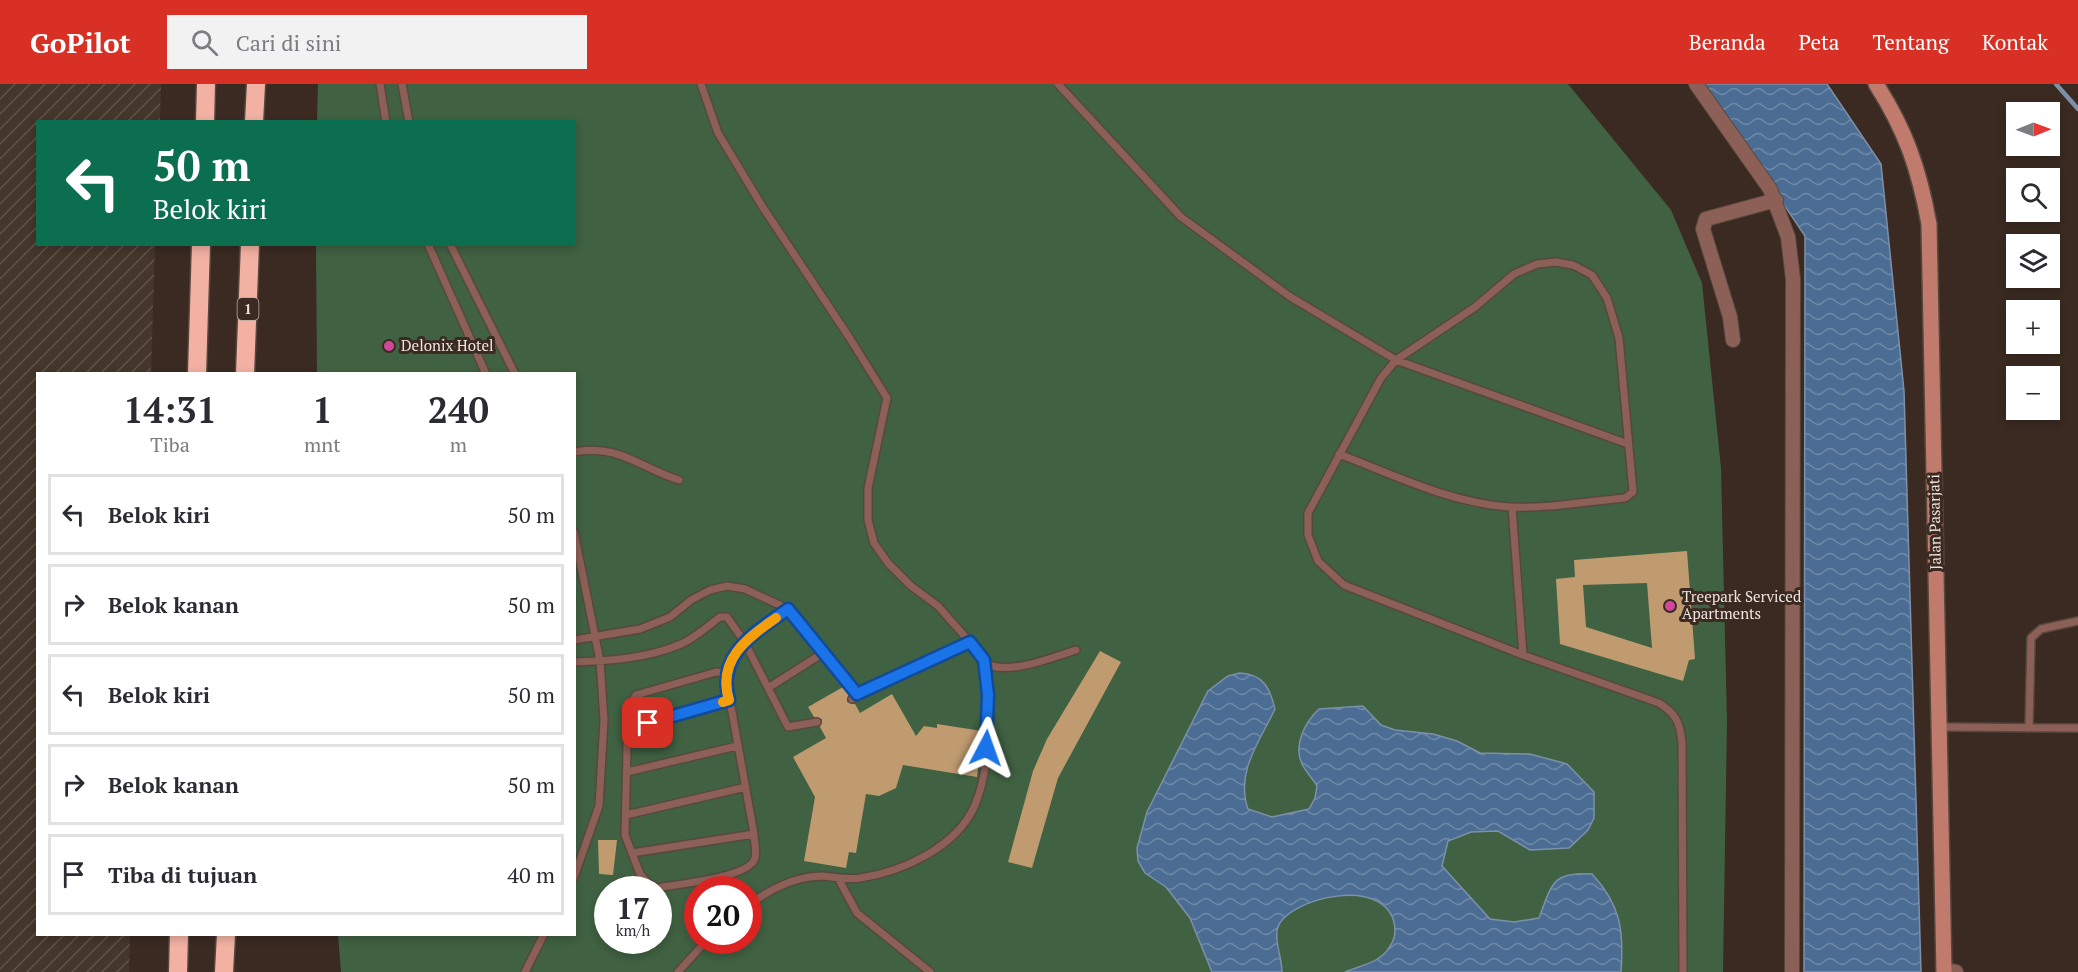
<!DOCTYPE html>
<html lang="id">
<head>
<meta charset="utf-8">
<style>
	:root { --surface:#fff; --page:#f2f2f3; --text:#2b2b33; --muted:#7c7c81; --line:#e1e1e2; --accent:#d93025 }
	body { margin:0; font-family:"PT Serif",serif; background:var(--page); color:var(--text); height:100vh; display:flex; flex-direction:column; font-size:22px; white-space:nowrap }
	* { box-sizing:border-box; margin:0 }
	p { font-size:20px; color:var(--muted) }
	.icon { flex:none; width:33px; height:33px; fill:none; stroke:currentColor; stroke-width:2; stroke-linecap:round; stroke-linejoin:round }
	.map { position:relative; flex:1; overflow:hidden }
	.sheet { position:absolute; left:36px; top:288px; width:540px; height:564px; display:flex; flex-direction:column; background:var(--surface); border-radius:0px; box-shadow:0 3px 9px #0003 }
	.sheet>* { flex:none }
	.guide { position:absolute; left:36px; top:36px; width:540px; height:126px; border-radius:0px; box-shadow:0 3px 9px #0003; background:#0b6e4f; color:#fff; overflow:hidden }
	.needle { width:39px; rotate:89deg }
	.buttons { position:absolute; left:2006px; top:18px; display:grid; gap:12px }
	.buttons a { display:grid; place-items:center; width:54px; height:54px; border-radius:0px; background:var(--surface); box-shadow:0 3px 9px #0003; font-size:30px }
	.speed { position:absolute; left:594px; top:792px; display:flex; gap:12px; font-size:30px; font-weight:700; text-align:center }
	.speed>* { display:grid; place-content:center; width:78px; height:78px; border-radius:50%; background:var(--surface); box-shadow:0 3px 9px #0003; line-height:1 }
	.speed small { font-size:15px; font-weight:400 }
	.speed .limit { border:9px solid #d22; background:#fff; color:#111 }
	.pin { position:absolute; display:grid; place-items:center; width:51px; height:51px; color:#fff; margin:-26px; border-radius:12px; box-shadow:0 3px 9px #0006 }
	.me { position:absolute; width:66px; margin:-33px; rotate:4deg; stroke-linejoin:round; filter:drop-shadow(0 0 4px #0008) }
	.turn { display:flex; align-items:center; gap:21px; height:126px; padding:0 18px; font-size:27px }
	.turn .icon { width:78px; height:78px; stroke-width:2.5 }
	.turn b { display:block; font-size:42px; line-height:51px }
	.eta { display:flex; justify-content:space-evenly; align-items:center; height:102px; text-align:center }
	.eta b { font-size:36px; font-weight:600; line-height:42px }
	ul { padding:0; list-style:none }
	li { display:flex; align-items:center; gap:18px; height:81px; margin:0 12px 9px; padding:0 6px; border:3px solid var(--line); border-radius:0px }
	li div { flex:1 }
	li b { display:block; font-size:22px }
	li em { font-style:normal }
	header { display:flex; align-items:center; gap:36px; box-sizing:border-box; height:84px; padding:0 30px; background:var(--accent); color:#fff }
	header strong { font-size:28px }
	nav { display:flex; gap:33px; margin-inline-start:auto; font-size:21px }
	.search { width:420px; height:54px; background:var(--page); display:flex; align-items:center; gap:15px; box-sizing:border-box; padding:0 21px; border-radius:0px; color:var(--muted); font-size:22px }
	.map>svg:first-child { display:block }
</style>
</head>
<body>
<header>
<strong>GoPilot</strong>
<div class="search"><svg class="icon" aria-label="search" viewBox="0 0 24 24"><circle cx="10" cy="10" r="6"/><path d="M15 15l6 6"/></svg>Cari di sini</div>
<nav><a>Beranda</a><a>Peta</a><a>Tentang</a><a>Kontak</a></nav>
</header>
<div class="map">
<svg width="2078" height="888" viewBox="0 0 2078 888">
	<defs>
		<pattern id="industrial-furrows" width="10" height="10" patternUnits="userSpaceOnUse" patternTransform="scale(1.5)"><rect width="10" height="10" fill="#45362b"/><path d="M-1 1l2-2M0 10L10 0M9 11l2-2" fill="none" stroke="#605349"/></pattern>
		<pattern id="water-waves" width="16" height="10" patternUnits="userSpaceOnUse" patternTransform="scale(1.5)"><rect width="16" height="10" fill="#4c6d93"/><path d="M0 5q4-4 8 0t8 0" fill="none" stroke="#6f89a7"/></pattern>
	</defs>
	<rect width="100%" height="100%" fill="#3a2a21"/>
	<!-- industrial -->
	<path fill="url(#industrial-furrows)" d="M0,0H161L160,37L38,38V160L155,161L151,289L38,290V850L130,851L129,888H0Z"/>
	<!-- grass -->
	<path fill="#406142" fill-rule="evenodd" d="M318,0H1568L1671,126L1702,199L1721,384L1727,637L1723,888H341L338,851L574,850V290L317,289L316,161L574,160V38L317,37ZM608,806H658V856H608ZM698,806H748V856H698Z"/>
	<!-- water -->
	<path fill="url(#water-waves)" stroke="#7d90a9" stroke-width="1.5" d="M1703,0H1827L1881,80L1904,307L1921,888H1804L1805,152Z
		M1240,589C1263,590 1270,604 1275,625C1260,657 1235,688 1248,725L1272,733L1309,725L1315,714L1317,702C1313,695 1307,689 1303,682C1292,663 1305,638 1319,625L1363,622L1381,641L1395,646L1433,650L1457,657L1480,669L1530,670L1567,680L1594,708V734L1588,746L1569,764L1530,766L1498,747L1471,748L1448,757L1442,782L1490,835L1514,838L1539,834C1552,800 1552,787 1592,790C1621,821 1624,847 1621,888H1345C1356,883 1369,881 1379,874C1387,869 1395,857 1395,847C1394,787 1281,814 1277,847C1275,859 1282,875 1282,888H1212L1190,834L1166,803L1145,789L1138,777L1137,764L1147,728L1208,607L1228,592Z"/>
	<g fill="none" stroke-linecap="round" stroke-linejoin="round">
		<!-- stream -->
		<path stroke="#7d90a9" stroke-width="4.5" d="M2056,0L2078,25"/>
	</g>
	<!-- building -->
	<path fill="#c09b70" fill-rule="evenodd" d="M1687,467L1695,575L1689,576L1683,597L1560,560L1556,495L1575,493L1574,476ZM1647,499L1652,564L1586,543L1583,501Z
		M1100,567L1121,578L1058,694L1032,784L1008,778L1033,687L1047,655Z
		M843,603L849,610L847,618L855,620L860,629L892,610L916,652L924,642L937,644V640L982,647L977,693L903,681L896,704L879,712L866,710L856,769L849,768L846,784L804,777L815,713L793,673L826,654L820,643L822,635L814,633L808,623Z
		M598,756H617L613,791L599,790Z"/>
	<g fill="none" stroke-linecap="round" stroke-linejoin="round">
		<defs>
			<path id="lane" d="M380,0L386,38
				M402,0L409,38
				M701,0L718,49L762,122L849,253L887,314L868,404V436L874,459L888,479L911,502L938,522L991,582C1018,588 1050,574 1076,566
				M1058,0L1181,133L1289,212L1396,276L1628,360
				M428,160L486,290
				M450,160L515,290
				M574,368C618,359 640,384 679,396
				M1339,370C1394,391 1450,419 1510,423C1546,425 1589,417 1625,414L1633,408L1619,254L1607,214L1592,191L1573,181L1556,178L1537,180L1514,190L1475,223L1396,276L1381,294L1308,429V451L1318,477L1344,501L1523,571L1659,619C1676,630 1680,638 1682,659L1683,888
				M1512,423L1523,571
				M574,448L600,577L604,636L599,722L574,793
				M574,556L640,545L670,533L691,516L710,506L727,502L745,505L788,525L857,611
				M574,578C609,577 649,574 681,560C695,554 708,542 720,533H727L744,557L788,643L817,638
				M725,589L716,588L636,611L628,625L625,751L640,790L649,800L657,804C677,800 750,794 755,774C757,767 754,757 754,750L725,589L744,557L788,525
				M768,604L823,569
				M852,615L970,558
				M1940,643L2078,644
				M2029,644L2031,554L2041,545L2078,537
				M628,645L729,616
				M627,688L737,662
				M626,731L746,703
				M632,769L754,750
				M838,794L857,829L930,888
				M748,822C769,805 796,792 823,792C835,793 847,796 860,794C902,788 957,763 975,721C993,677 989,622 984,576
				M525,888L544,850
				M678,888L707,856"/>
			<path id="street" d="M1696,0L1770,105L1788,153L1793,195L1792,888
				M1733,256L1730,233L1703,145L1706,135L1776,116
				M1944,886L1956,888"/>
			<path id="secondary" d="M1876,0C1906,47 1919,85 1929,140L1944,888"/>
			<path id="highway" d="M205,38L206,0
				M254,38L256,0
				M197,290L201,160
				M245,290L250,160
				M178,888L179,850
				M224,888L226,850"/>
		</defs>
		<!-- lane casing -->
		<use href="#lane" stroke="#57483f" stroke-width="10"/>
		<!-- street casing -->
		<use href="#street" stroke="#57483f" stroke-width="16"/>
		<!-- secondary casing -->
		<use href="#secondary" stroke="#57483f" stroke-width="18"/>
		<!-- highway casing -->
		<use href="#highway" stroke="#57483f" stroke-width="21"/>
		<!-- lane -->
		<use href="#lane" stroke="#8c6056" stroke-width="7"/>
		<!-- street -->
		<use href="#street" stroke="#8c6056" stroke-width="14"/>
		<!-- secondary -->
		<use href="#secondary" stroke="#c07b6c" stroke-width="15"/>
		<!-- highway -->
		<use href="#highway" stroke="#f2b1a2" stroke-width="18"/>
	</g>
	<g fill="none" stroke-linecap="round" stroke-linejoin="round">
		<defs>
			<path id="route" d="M648,639L729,616C716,570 756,548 788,525L857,610L970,558L984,576L988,611L986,664"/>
		</defs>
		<!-- route casing -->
		<use href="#route" stroke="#114b97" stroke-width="15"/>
		<!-- route -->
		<use href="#route" stroke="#1a73e8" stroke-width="10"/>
		<!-- slow -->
		<path stroke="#f59e0b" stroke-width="10" d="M723,618L729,616C717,576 746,555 776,534"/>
	</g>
	<!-- markers -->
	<g fill="#d1479c" stroke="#3a2a21" stroke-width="2">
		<circle cx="389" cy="262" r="6"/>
		<circle cx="1670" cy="522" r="6"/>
	</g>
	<g text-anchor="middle" stroke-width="6" stroke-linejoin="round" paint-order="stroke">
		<!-- shield labels -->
		<rect fill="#3a2a21" stroke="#b8aca5" stroke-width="1.5" x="237.5" y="214" width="21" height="22" rx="4.5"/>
		<g font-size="14" font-weight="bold" fill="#eee3dd">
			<text x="248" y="230">1</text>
		</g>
		<!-- poi labels -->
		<g font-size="15" fill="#eee3dd" stroke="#3a2a21" text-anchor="start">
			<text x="401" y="267">Delonix Hotel</text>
			<text x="1682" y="518">Treepark Serviced<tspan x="1682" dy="17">Apartments</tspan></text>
		</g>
		<!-- street labels -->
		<g font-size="15" fill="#eee3dd" stroke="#3a2a21">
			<text transform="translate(1935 438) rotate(-91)" y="5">Jalan Pasarjati</text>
		</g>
	</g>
</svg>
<div class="buttons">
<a><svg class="needle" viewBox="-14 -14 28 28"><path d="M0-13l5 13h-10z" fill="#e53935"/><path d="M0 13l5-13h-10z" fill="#7c7c81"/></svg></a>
<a><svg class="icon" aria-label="search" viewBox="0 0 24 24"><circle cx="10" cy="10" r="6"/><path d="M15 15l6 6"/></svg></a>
<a><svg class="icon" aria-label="layers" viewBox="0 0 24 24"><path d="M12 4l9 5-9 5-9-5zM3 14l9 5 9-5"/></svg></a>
<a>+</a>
<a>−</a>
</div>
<div class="speed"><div>17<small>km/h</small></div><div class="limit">20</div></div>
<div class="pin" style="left:648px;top:639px;background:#d93025"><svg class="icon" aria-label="arrive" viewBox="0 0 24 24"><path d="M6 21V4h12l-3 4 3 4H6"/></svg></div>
<svg class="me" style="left:986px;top:664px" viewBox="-20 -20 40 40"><path d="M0-17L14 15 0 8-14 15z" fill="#1a73e8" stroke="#fff" stroke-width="4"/></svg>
<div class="guide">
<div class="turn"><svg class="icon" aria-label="left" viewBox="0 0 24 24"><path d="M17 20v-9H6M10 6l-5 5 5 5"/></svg><div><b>50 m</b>Belok kiri</div></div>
</div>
<section class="sheet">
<div class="eta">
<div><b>14:31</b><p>Tiba</p></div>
<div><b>1</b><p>mnt</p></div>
<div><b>240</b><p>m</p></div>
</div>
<ul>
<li><svg class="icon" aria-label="left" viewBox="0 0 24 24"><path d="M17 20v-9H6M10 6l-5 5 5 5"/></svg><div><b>Belok kiri</b></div><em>50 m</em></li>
<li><svg class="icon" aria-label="right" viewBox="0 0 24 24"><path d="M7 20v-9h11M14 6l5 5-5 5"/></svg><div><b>Belok kanan</b></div><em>50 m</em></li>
<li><svg class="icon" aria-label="left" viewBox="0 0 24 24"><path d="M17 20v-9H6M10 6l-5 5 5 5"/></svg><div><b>Belok kiri</b></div><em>50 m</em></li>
<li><svg class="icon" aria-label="right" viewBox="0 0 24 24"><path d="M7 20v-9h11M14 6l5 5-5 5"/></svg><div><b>Belok kanan</b></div><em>50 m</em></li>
<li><svg class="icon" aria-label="arrive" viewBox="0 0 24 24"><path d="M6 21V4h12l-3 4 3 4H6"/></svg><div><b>Tiba di tujuan</b></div><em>40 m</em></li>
</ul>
</section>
</div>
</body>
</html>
